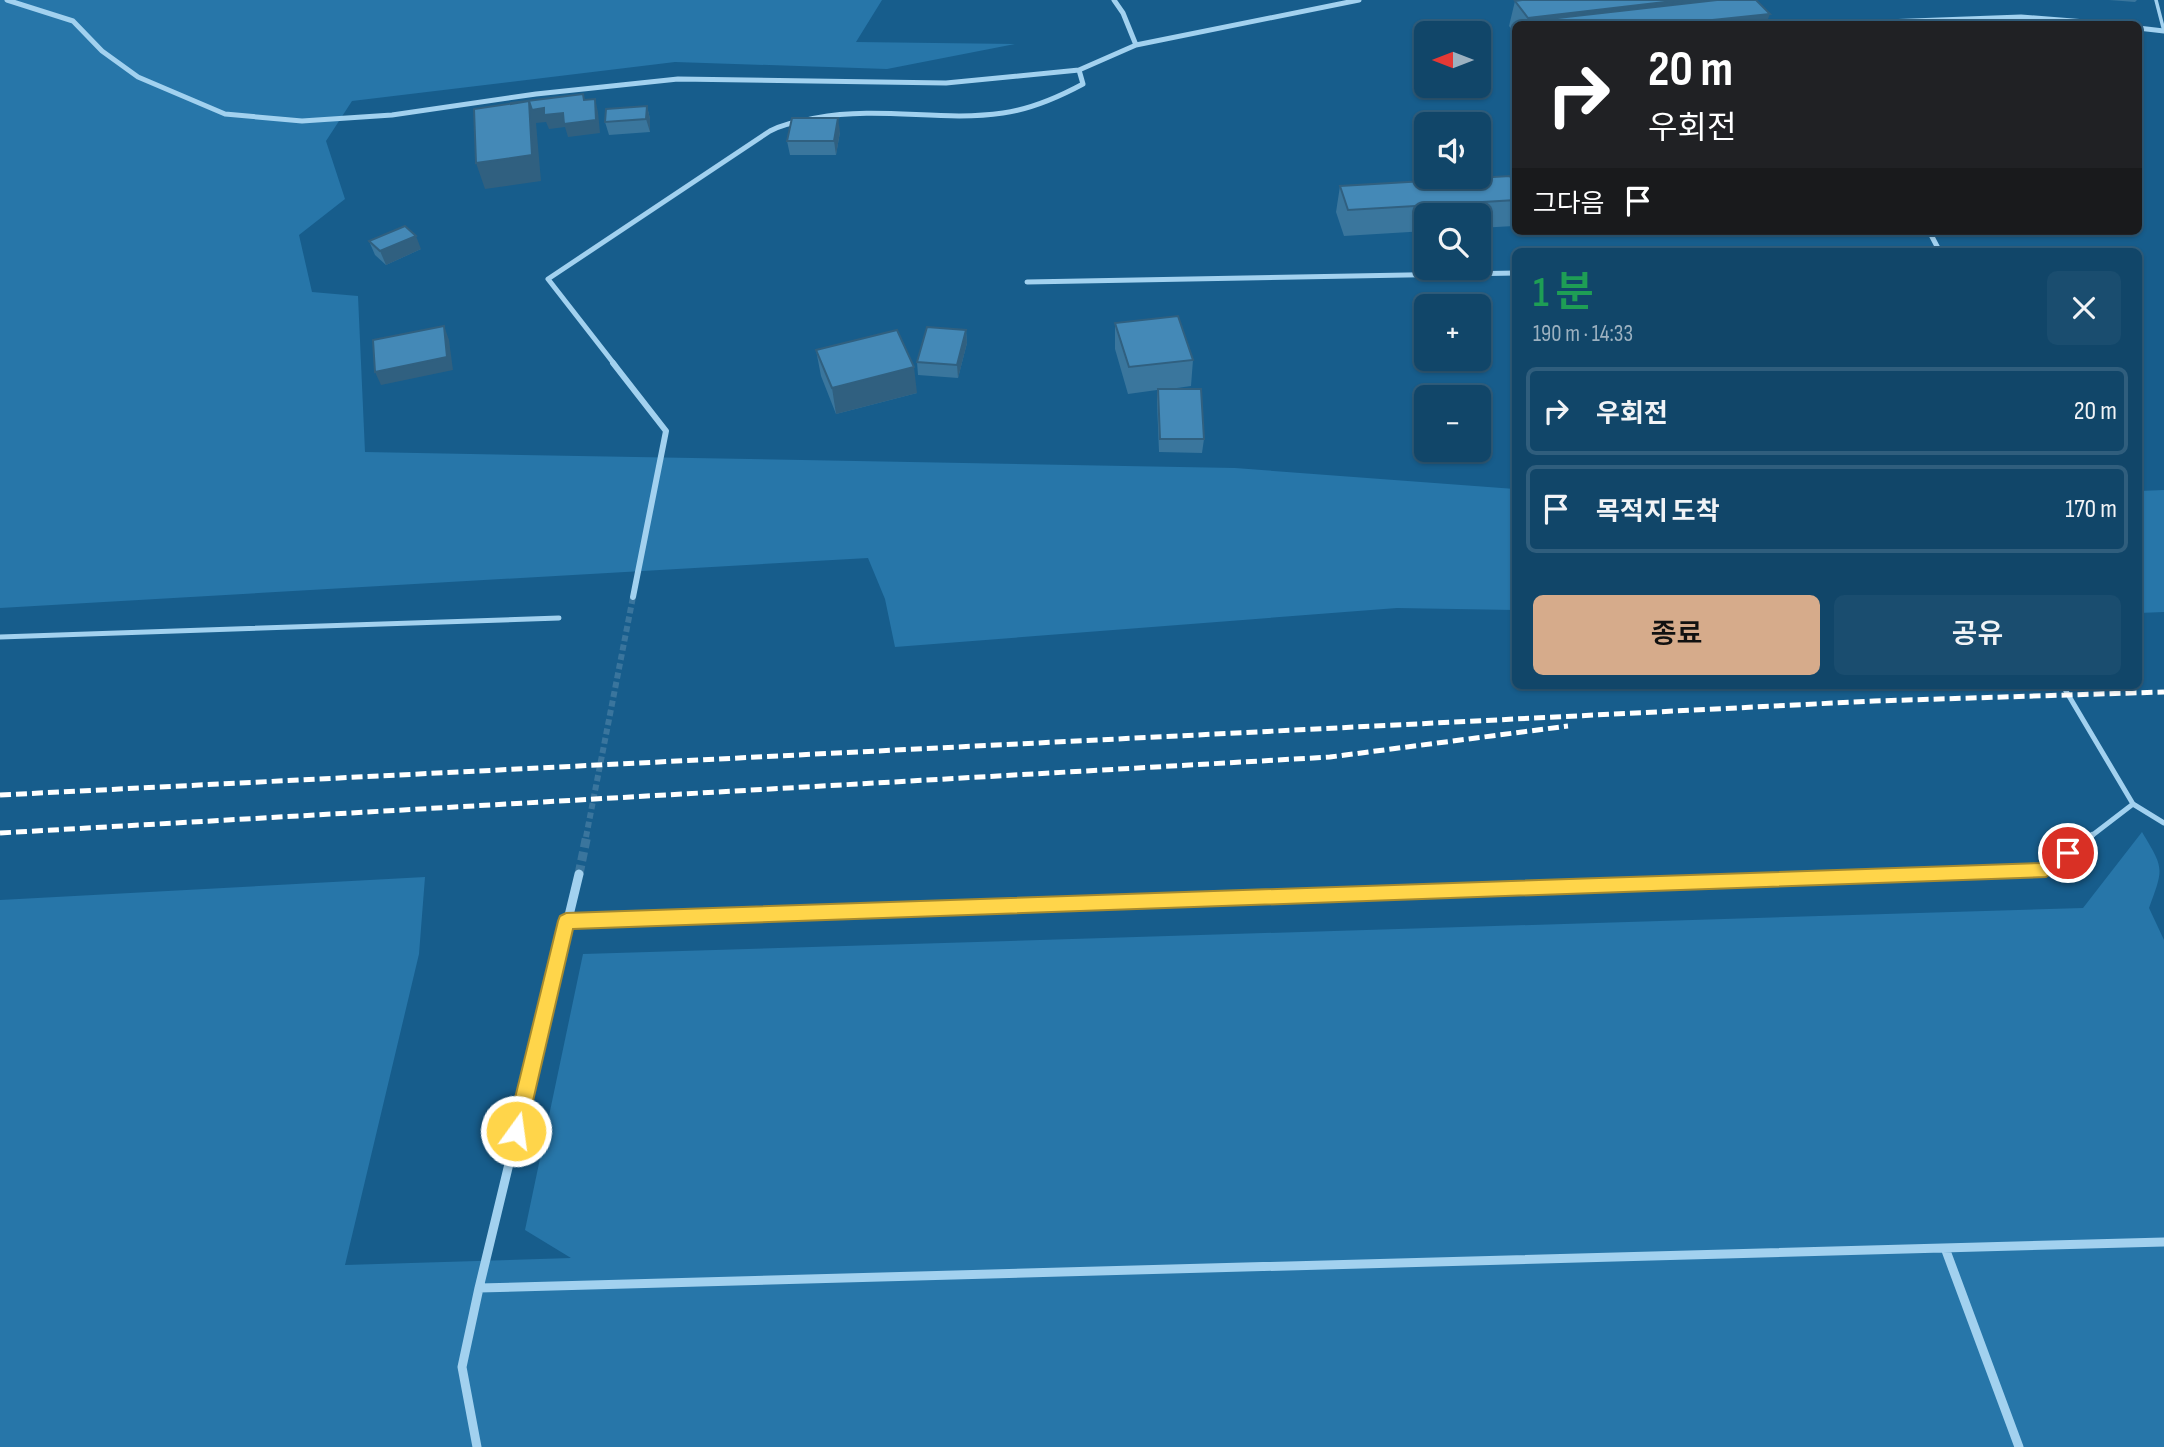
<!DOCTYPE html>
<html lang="ko">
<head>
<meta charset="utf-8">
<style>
	:root { --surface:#114669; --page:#1a4d6f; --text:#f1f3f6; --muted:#9cb1c0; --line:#305e7d; --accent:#d6ab8b }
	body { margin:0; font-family:"Sofia Sans Condensed","Noto Sans KR",sans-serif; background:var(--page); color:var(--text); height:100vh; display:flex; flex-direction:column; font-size:26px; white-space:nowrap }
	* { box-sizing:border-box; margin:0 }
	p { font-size:23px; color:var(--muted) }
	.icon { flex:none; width:38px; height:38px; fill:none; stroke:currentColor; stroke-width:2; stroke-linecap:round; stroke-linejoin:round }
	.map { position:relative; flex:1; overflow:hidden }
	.drawer { position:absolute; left:1512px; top:248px; width:630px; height:441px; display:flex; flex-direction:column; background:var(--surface); border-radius:10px; box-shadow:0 2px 5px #0004,0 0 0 2px var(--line) }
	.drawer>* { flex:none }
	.hud { position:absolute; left:1512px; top:21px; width:630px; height:214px; border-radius:10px; box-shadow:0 2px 5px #0004,0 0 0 2px var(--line); background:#202124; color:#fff; overflow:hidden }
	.needle { width:46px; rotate:270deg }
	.controls { position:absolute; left:1414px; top:21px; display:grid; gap:14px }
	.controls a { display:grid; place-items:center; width:77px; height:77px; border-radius:10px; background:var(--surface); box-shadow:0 2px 5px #0004,0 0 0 2px var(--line); font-size:35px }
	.pin { position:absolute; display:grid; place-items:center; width:60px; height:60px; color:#fff; margin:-30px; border:4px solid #fff; border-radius:50%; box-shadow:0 2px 7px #0007 }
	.me { position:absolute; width:77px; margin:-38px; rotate:14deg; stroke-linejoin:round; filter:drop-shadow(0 0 5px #0008) }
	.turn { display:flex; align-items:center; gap:24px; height:147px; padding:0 21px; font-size:32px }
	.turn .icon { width:91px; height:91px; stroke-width:2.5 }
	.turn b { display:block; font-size:49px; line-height:60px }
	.then { display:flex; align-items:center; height:66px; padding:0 21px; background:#0003; gap:14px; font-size:26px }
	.round { display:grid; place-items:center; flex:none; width:74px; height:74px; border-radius:10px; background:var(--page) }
	.headline { display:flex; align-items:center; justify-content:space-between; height:119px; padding:0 21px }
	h1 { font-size:42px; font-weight:600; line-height:52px; color:#1e9e55 }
	.primary-button { display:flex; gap:14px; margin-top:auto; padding:14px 21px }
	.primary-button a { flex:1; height:80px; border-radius:10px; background:var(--accent); color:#111; font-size:28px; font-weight:600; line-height:80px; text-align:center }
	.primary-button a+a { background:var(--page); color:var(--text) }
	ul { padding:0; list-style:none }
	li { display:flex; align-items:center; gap:21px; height:88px; margin:0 14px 10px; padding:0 7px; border:4px solid var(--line); border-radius:10px }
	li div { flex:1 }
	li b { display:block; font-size:26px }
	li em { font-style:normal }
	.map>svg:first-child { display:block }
</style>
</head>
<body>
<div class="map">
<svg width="2164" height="1447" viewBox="0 0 2164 1447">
	<rect width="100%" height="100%" fill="#175d8c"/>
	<!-- green -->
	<path fill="#2776a9" d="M0,0H882L856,42L1015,44L887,69L675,62L352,101L326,141L345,199L299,235L312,292L358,296L365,452L1235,468L1515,489V610L1397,608L895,647L885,599L868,558L0,608Z
		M2164,490V612L2139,613V491Z
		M2142,832C2164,869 2164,867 2149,908L2164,940V1447H0V900L425,877L419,954L345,1265L571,1258L525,1230L583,954L2083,908Z"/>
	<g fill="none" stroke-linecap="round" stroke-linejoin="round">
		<!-- street-tunnel-far1 -->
		<path stroke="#3a759d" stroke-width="6" stroke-dasharray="6 3.5" stroke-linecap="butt" d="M586,837L633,597"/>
		<!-- street-tunnel -->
		<path stroke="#3a759d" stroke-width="9" stroke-dasharray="9 4.5" stroke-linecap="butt" d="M579,874L587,835"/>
		<!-- lane-far2 -->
		<path stroke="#a2d1ef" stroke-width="3.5" d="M2156,0L2164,31"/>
		<!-- lane-far1 -->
		<path stroke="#a2d1ef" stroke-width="5" d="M0,637L559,618
			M2063,686L2133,804L2090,837
			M2133,804L2164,823"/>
		<!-- lane -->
		<path stroke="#a2d1ef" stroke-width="6" d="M566,921L2046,870L2092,835"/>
		<!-- street-far2 -->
		<path stroke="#a2d1ef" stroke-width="5" d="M7,0L73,21L102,51L138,77L225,114L302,121L392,115L536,94L678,79L946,83L1079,70L1136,45L1359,0
			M1114,0L1123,13L1136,45
			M1830,24L2021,17L2111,24
			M2138,28L2164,31
			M1929,231L1940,252
			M1027,282L1516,273
			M615,365L548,279L770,131C785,123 801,121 816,118C880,106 942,122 1003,113C1032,109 1057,98 1083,84L1079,70"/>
		<!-- street-far1 -->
		<path stroke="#a2d1ef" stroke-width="6" d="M613,363L666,431L633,597"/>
		<!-- street -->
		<path stroke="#a2d1ef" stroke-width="9" d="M1945,1248L2019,1447
			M479,1288L579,874
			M477,1447L462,1367L479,1288L2164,1242"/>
		<!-- rail -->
		<path stroke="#fff" stroke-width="5" stroke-dasharray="11 5" stroke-linecap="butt" d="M0,795L1874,701L2164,692
			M0,833L1330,757L1568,726"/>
	</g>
	<!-- wall -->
	<path fill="#3a769d" d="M2109,0H2137L2135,2Z
		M1515,1L1766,24H1516V35L1509,26Z
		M647,106L650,119V132L609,135L605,122Z
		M840,132L836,155H790L787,141Z
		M1340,186L1516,188V220L1514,226L1479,228V215H1426V231L1344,236L1336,212Z
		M369,241L421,249L386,265L375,255Z
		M1115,323L1193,360L1191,386L1170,389L1204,439L1202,453L1159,452L1157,402V390L1128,394L1115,349Z
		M966,330L967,343L958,378L918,375L917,362Z
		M816,350L917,393L836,414L821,376Z"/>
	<!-- shaded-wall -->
	<path fill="#306080" d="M1682,0H1735L1770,14L1766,24H1534L1531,21L1530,24H1527L1528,18Z
		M595,99L598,112L600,133L568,137L565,127L549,129L546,122L536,123L541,181L485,189L476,163L529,101L532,110Z
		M647,106L650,119V132L646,119Z
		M838,118L840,132L836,155L834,141Z
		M416,236L421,249L386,265L380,251Z
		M444,326L449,340L453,370L381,385L375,372Z
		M966,330L967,343L958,378L957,365Z
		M914,367L917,393L836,414L832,388Z"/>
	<!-- building -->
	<path fill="#4489b7" stroke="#306080" stroke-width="2" d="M1522,0H1682L1528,18L1515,1Z
		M1717,0H1756L1770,14L1674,24H1534L1531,21Z
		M583,94L584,100L595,99L596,120L564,124L563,113L544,115V108L532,110L529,101L511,104V103Z
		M529,101L532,155L476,163L474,109Z
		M647,106L646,119L605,122L606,109Z
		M792,118H838L834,141H787Z
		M1510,176L1516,188V200L1348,210L1340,186Z
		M405,226L416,236L380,251L369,241Z
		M1178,316L1193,360L1129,367L1115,323Z
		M444,326L447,357L375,372L373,340Z
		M927,327L966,330L957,365L917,362Z
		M897,330L914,367L832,388L816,350Z
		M1158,389H1201L1204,439H1160Z"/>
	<!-- route -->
	<path fill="#ffd54a" stroke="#a68a30" stroke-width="2" d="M2068,846L2074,848L2076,853L2074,858L2046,877L573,929L526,1131L523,1137L516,1140L509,1137L507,1131L558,921L560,916L566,913L2043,863Z"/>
</svg>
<div class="controls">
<a><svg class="needle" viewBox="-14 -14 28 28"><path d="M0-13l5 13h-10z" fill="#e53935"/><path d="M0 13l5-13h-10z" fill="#9cb1c0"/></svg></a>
<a><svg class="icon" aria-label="sound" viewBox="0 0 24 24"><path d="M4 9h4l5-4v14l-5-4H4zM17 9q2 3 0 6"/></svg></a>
<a><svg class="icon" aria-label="search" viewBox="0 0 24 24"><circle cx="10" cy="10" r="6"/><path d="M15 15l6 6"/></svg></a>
<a>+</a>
<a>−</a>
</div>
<div class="pin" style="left:2068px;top:853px;background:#d93025"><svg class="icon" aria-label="arrive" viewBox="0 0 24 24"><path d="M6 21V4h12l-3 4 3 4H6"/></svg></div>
<svg class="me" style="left:516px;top:1131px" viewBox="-20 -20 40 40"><circle r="17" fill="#ffd54a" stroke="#fff" stroke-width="3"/><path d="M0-11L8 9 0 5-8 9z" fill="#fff"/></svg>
<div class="hud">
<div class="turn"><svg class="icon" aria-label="right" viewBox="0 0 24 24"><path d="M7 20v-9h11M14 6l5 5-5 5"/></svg><div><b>20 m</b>우회전</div></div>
<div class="then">그다음<svg class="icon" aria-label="arrive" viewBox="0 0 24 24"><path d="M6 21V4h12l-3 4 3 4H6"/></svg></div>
</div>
<section class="drawer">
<div class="headline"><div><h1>1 분</h1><p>190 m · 14:33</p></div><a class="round"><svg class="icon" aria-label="close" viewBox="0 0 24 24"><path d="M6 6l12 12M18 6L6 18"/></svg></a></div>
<ul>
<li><svg class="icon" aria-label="right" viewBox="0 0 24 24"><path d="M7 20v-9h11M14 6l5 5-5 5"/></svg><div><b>우회전</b></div><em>20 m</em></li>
<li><svg class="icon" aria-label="arrive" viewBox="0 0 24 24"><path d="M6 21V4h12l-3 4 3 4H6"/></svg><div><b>목적지 도착</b></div><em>170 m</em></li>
</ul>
<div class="primary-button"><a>종료</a><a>공유</a></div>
</section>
</div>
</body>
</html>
